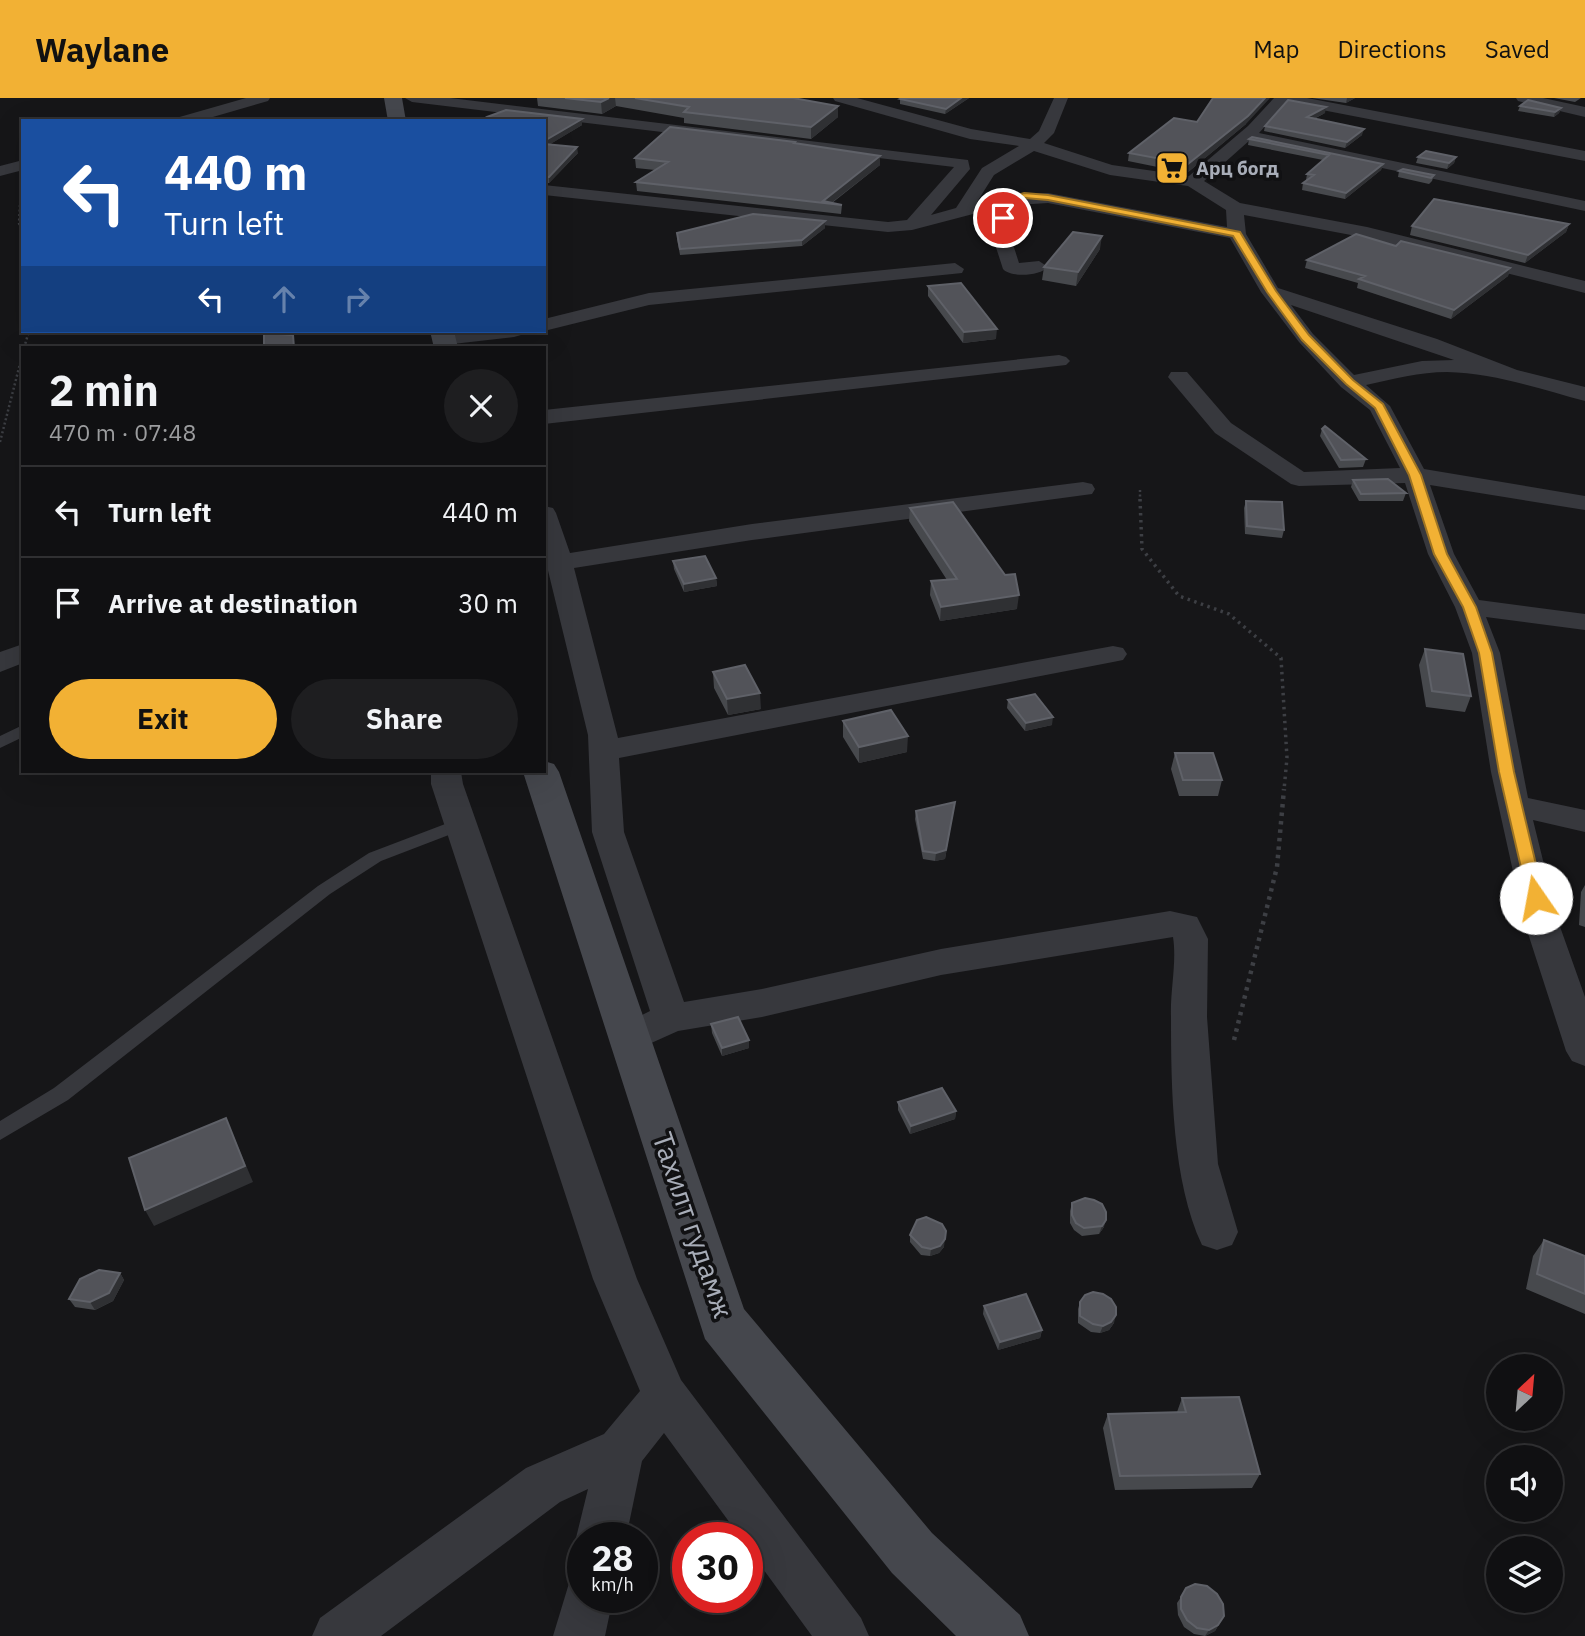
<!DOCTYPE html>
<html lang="en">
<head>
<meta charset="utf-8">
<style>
	:root { --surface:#101012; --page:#1e1e20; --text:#f1f3f6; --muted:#9c9d9f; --line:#303032; --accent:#f2b134 }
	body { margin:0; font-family:"IBM Plex Sans",sans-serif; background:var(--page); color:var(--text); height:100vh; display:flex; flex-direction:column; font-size:26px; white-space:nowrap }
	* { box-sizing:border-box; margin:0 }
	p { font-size:23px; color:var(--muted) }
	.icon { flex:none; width:38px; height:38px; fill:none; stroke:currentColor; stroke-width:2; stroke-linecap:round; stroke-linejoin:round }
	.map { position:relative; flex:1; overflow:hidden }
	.panel { position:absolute; left:21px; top:248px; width:525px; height:427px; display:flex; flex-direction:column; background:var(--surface); border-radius:0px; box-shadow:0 7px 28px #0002,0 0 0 2px var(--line) }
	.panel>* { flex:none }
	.hud { position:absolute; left:21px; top:21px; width:525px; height:214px; border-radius:0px; box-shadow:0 7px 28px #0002,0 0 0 2px var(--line); background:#1a4fa0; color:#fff; overflow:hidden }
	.needle { width:46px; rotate:26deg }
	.fabs { position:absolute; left:1486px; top:1256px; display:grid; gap:14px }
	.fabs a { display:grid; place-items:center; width:77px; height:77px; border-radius:50%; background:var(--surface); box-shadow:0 7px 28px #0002,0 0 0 2px var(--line); font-size:35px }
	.speed { position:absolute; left:567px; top:1424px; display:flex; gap:14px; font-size:35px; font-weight:700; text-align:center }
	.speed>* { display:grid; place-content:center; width:91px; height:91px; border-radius:50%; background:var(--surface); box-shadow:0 7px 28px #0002,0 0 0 2px var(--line); line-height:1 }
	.speed small { font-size:18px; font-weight:400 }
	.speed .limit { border:10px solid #d22; background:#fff; color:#111 }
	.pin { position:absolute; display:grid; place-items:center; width:60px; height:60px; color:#fff; margin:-30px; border:4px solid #fff; border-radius:50%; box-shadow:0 2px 7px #0007 }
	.me { position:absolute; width:77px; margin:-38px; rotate:348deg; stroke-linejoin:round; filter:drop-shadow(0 0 5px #0008) }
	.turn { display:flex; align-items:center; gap:24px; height:147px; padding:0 28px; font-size:32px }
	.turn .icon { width:91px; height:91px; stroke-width:2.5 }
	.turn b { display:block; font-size:49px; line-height:60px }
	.lanes { display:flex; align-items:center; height:66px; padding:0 28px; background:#0003; justify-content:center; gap:35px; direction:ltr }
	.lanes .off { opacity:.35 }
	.round { display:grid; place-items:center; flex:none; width:74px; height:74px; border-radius:37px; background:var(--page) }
	.overview { display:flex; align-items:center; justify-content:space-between; height:119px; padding:0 28px }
	h1 { font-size:42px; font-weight:700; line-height:52px }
	.primary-button { display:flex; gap:14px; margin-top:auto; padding:14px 28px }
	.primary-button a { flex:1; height:80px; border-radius:42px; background:var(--accent); color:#111; font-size:28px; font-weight:700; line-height:80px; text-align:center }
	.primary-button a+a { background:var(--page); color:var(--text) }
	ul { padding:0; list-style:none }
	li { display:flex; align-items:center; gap:21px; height:91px; padding:0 28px; border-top:2px solid var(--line) }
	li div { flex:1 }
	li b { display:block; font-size:26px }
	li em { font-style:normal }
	header { display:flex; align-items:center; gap:42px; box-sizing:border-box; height:98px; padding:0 35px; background:var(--accent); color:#111 }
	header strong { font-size:33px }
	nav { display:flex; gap:38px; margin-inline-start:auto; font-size:24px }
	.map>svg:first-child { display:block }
</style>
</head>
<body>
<header>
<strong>Waylane</strong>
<nav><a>Map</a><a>Directions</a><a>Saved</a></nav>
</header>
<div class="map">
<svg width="1585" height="1538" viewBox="0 0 1585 1538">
	<rect width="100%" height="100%" fill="#161618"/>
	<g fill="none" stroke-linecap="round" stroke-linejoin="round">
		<!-- path-far2 -->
		<path stroke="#3d3f44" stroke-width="2.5" stroke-dasharray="2 2.5" stroke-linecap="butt" d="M21,89L19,125L23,137
			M24,250L29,233
			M0,344L23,254
			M1140,392V403"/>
		<!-- path-far1 -->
		<path stroke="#3d3f44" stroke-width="3.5" stroke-dasharray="2.5 4.5" stroke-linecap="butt" d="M1140,401L1142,451L1179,498L1229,516L1281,560L1287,660L1284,692"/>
		<!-- path -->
		<path stroke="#3d3f44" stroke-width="4.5" stroke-dasharray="3.5 5" stroke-linecap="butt" d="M1234,942L1277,769L1284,691"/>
		<!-- service -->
		<path fill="#37383d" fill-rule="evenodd" d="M23,627V639L0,650V638Z
			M461,720L467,722L469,726L467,730L381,763L330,796L68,1002L0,1042V1023L54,990L318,788L369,755Z"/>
		<!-- minor -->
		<path fill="#37383d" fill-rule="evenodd" d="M246,0H270L268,3L199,23H173L176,20Z
			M405,0H450L968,62L970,71L931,117L956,110L982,70L1019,48L970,41L835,3L833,0H857L971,31L1030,41L1039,33L1054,0H1068L1054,35L1044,45L1112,67L1189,78L1248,28L1274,0H1307L1585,53V63L1286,5L1259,35L1585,103V113L1250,42L1204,83L1240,105L1367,129L1585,183V195L1367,140L1244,117L1246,136L1278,190L1437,241L1517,272L1585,289V303C1540,291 1494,275 1447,274C1420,274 1393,281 1366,287L1390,308L1424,371L1585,398V412L1430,387L1454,456L1479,502L1585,516V532L1486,519L1500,555L1528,700L1585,712V734L1533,722L1558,823L1585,899V968L1572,963L1566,953L1524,823L1491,674L1472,555L1455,509L1428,456L1405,385L1299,388L1291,386L1215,335L1168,279L1171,274H1187L1231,325L1304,374L1400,370L1370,312L1341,289L1299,244L1261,194L1230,140L1048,105L1014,107L1010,137L1019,165L1039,163L1048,169C1040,178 1011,180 1003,171L992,137L996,110L912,132L888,134L544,97V87L888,124L907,122L954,69L412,4ZM1034,53L1110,77L1188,88L1226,112L1227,129L1048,95L1008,97L977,104L994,77ZM1291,207L1454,262L1422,263L1354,277L1313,236Z
			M1516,0H1543L1585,9V19L1518,3Z
			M23,62V72L0,78V68Z
			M955,165L964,171L962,175L649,207L544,233H543L544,221L649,195Z
			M462,233H524L521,237L514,239L444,247L437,245L434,241L437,237Z
			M1059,257L1066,259L1070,263L1066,267L544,326V312Z
			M1083,384L1092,386L1095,391L1092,396L752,442L574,470L618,640L1113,548L1123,550L1127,556L1123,562L1113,564L619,660L624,734L684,904L762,891L941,851L1170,813L1197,819L1208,841L1207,919L1218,1066L1238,1134L1232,1147L1217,1152L1202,1147C1172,1083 1171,990 1171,919C1170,893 1177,864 1173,839L941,877L762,919L678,933L629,955L616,950L610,940L616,930L650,913L592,734L588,637L544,456V408L553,410L556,415L570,455L752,426Z
			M23,546V565L0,574V554Z
			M431,674H461L463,686L637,1181L681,1282L861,1520L869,1538H812L747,1449V1440H741L664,1335L642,1363L626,1440H583V1455L576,1440L588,1391L560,1404L381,1538H312L320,1520L526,1370L604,1336L640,1293L593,1181L431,686Z
			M583,1477V1500H613L605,1538H553L570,1482Z"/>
		<!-- secondary -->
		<path fill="#45474d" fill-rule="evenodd" d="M384,0H402L406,23H388Z
			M430,233H454L458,250H434Z
			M544,663L554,666L559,674L744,1211L932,1435L1020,1517L1029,1538H956L892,1475L705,1241L523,674H544Z"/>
	</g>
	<!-- wall -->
	<path fill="#47494d" d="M537,0H793L838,8V19L811,41L684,25V20L616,8L602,16L538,8Z
		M902,0H969L945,16L900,6V1Z
		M1312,0H1355L1346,5Z
		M1554,0H1581L1575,4Z
		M1520,8L1561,10L1559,15L1554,19L1518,13Z
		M1325,15L1314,21L1362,37L1345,50L1264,33L1265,28Z
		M544,23L582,27L550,46L578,55L549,85H544Z
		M1197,24L1246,26L1187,75L1128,63L1129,55Z
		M1249,41L1383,66L1381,72L1345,101L1302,92L1303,85L1307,82H1306L1307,76L1323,62L1248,47Z
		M795,44V45L880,58V67L832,105L842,107L841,116L637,93L636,84L655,72L636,70L635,60Z
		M1418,59H1456L1454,65L1447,71L1416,65Z
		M1399,73L1434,77L1432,83L1429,86L1398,79Z
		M1569,126L1566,134L1525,165L1410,137L1412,128Z
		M825,130L802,148L680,157L677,141V135Z
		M1396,148L1510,170L1508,178L1451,221L1357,190L1358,185L1305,170L1307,162Z
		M1100,151L1076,188L1042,182L1044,169Z
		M928,188L996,241L963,245L928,198Z
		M1322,331L1366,361L1363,369L1339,370L1320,338Z
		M1353,382L1406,395L1403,403H1359L1351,389Z
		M1246,403L1284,432L1282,440L1245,436L1244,410Z
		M910,410L1017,511L940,523L930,497L931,483L947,482L909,423Z
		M673,463L716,480L717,488L684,494L674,471Z
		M1425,551L1471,598L1465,614L1426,609L1419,567Z
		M713,574L761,611L728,617L714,590Z
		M1008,602L1052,627L1025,633L1007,610Z
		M843,623L907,654L859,665L843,639Z
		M1175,655L1222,682L1218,698H1179L1171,671Z
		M955,704L945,761L935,763L923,761L915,721L916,713Z
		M1585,787V829L1579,827L1581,794Z
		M711,926L749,942V950L722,958L712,935Z
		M898,1004L956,1013L955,1021L910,1036L898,1012Z
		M1072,1105L1104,1129L1099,1136L1082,1138L1074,1132L1070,1125V1113Z
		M910,1137L944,1149L939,1155L930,1158L921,1157L910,1144Z
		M1544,1142L1585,1158V1216L1526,1191L1533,1158Z
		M120,1175L124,1182L113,1203L95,1212L75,1209L69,1201Z
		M1080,1204L1114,1225L1109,1232L1100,1235L1091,1234L1078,1225V1211Z
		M984,1208L1042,1232L1040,1240L998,1252L983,1216Z
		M1182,1300L1260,1376L1252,1390L1115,1392L1103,1330L1108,1316L1177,1314Z
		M1181,1499L1224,1518L1215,1533L1205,1538L1194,1536L1184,1529L1178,1517L1177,1505Z"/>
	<!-- shaded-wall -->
	<path fill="#2f3033" d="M609,0H615L616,8L602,16L601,4Z
		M961,0H969L945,16L946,11Z
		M1265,0H1270L1246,26L1187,75L1188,66Z
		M1347,0H1355L1346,5Z
		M838,8V19L811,41V29Z
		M1326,9L1325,15L1305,25L1307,19Z
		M1561,10L1559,15L1554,19L1555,14Z
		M582,21V27L544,50V43Z
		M1364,31L1362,37L1345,50L1347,44Z
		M577,49L578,55L549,85V79Z
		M880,58V67L831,105L823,103Z
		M1456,59L1454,65L1447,71L1449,65Z
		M1383,66L1381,72L1345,101L1346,95Z
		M825,123V130L802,148V142Z
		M1569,126L1566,134L1525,165L1528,157Z
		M1102,138L1100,151L1076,188L1078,174Z
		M1510,170L1508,178L1451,221L1454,212Z
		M997,231L996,241L963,245L964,234Z
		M716,480L717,488L684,494V486Z
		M1019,497L1017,511L940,523L941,509Z
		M760,595L761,611L728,617L727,601Z
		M1053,619L1052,627L1025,633L1026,625Z
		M908,638L907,654L859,665V649Z
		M955,704L945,761L935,763L936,755Z
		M749,942V950L722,958V950Z
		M956,1013L955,1021L910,1036L911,1028Z
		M226,1020L253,1084L154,1128L145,1112Z
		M1106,1122L1104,1129L1099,1136L1102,1128Z
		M945,1141L944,1149L939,1155L930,1158L931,1151Z
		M120,1175L124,1182L113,1203L95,1212L90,1204Z
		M1116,1217L1114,1225L1109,1232L1100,1235L1103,1228Z
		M1042,1232L1040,1240L998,1252L1000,1244Z
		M1218,1527L1215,1533L1205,1538L1209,1532Z"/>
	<!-- building -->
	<path fill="#525359" stroke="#5f6168" stroke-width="2" d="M565,0H609L601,4Z
		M635,0H793L838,8L811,29L684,14L689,9Z
		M902,0H961L946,11L900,1Z
		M1213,0H1265L1248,18L1188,66L1129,55L1174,20L1197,24Z
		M1288,2L1326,9L1307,19L1364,31L1347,44L1265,28Z
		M1528,2L1561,10L1555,14L1520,8Z
		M506,12L582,21L544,43V23H480L487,19Z
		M670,29L795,44L794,45L880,58L823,103L842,107L636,84L668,64L635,60Z
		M1252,39L1383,66L1346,95L1303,85L1314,77L1307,76L1329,57L1249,41Z
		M544,46L577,49L549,79H544Z
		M1426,53L1456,59L1449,65L1418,59Z
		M1403,71L1434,77L1431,80L1399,73Z
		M1434,101L1569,126L1528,157L1412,128Z
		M753,116L825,123L802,142L680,151L677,135Z
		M1073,134L1102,138L1078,174L1044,169Z
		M1356,136L1396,148L1401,143L1510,170L1454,212L1359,181L1365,178L1307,162Z
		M961,185L997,231L964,234L928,188Z
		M264,235L293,237L294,250H264Z
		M1325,328L1366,361L1341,362L1322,331Z
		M1388,381L1406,395L1361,396L1353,382Z
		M1246,403L1282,404L1284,432L1247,428Z
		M953,404L1005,477L1015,476L1019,497L941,509L931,483L957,481L910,410Z
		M705,458L716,480L684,486L673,463Z
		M1425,551L1463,556L1471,598L1432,593Z
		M745,567L760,595L727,601L713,574Z
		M1035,596L1053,619L1026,625L1008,602Z
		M891,612L908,638L859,649L843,623Z
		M1175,655H1213L1222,682H1183Z
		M955,704L946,752L936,755L923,753L916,713Z
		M738,919L749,942L722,950L711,926Z
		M942,990L956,1013L911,1028L898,1004Z
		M226,1020L245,1068L145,1112L129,1060Z
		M1085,1100L1094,1102L1102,1106L1106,1114V1122L1102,1128L1084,1130L1076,1125L1072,1117V1105Z
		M926,1119L942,1126L946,1133L945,1141L940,1148L931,1151L922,1149L910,1137L917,1122Z
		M1544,1142L1585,1158V1196L1537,1176Z
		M99,1172L120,1175L109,1195L90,1204L69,1201L80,1181Z
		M1093,1194L1103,1196L1111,1201L1116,1209V1217L1111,1224L1103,1228L1093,1226L1080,1218V1204L1085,1197Z
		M1026,1196L1042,1232L1000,1244L984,1208Z
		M1239,1299L1260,1376L1120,1378L1108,1316L1186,1314L1182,1300Z
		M1195,1486L1207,1488L1217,1496L1223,1506L1224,1518L1218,1527L1209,1532L1197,1530L1187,1522L1181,1511V1499L1186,1490Z"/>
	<!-- route -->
	<path fill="#f2b134" stroke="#9d7322" stroke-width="2" d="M1024,95L1048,97L1240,134L1276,193L1309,237L1353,282L1383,306L1421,377L1447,456L1476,509L1492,555L1514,674L1544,800L1542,804L1536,806L1528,800L1499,674L1479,555L1463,509L1434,456L1409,377L1375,310L1346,286L1302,242L1267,194L1233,138L1048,102L1025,100L1010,105L1008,120L1000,122L1003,102Z"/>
	<!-- icons -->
	<defs>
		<symbol id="supermarket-square" viewBox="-11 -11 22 22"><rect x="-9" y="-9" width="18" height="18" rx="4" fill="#f2b134" stroke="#111113"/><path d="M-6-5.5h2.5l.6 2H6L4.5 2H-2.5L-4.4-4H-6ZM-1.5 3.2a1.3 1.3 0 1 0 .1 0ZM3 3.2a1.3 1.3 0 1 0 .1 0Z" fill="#111"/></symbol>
	</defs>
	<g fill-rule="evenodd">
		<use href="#supermarket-square" x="1153" y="51" width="38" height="38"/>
	</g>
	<g text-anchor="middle" stroke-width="7" stroke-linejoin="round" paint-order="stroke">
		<!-- far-poi labels -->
		<g font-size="19" font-weight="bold" fill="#a8adb8" stroke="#111113" text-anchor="start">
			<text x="1196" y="77">Арц богд</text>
		</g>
		<!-- near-street labels -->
		<g font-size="28" fill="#a8adb8" stroke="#111113">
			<text transform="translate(693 1127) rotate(71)" y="10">Тахилт гудамж</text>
		</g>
	</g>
</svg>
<div class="fabs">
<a><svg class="needle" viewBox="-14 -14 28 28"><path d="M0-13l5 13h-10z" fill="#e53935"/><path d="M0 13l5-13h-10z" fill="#9c9d9f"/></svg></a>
<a><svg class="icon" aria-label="sound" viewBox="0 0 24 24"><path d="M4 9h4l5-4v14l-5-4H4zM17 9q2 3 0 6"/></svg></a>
<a><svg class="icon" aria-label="layers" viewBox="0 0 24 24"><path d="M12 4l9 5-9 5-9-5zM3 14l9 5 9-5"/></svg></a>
</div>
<div class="speed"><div>28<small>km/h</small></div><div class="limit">30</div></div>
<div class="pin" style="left:1003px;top:120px;background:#d93025"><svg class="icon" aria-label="arrive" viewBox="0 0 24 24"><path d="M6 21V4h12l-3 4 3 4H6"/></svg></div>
<svg class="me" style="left:1536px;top:800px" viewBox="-20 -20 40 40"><circle r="19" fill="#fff"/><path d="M0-13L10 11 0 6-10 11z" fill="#f2b134"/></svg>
<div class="hud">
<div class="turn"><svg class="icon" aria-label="left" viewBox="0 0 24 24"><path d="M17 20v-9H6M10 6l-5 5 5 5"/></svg><div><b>440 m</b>Turn left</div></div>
<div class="lanes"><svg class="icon" aria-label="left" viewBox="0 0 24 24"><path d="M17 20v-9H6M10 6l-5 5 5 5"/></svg><svg class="icon off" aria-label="ahead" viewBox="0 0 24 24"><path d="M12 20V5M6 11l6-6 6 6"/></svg><svg class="icon off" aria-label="right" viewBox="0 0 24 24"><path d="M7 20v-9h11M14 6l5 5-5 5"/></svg></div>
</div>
<section class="panel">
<div class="overview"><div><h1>2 min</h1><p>470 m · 07:48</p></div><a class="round"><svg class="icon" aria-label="close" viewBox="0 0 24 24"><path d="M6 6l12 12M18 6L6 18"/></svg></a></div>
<ul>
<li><svg class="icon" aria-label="left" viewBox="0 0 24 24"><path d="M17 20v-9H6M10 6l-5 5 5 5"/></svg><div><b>Turn left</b></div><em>440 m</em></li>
<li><svg class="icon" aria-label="arrive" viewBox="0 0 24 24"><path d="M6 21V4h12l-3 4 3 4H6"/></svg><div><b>Arrive at destination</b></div><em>30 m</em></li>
</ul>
<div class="primary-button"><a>Exit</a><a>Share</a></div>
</section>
</div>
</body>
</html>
